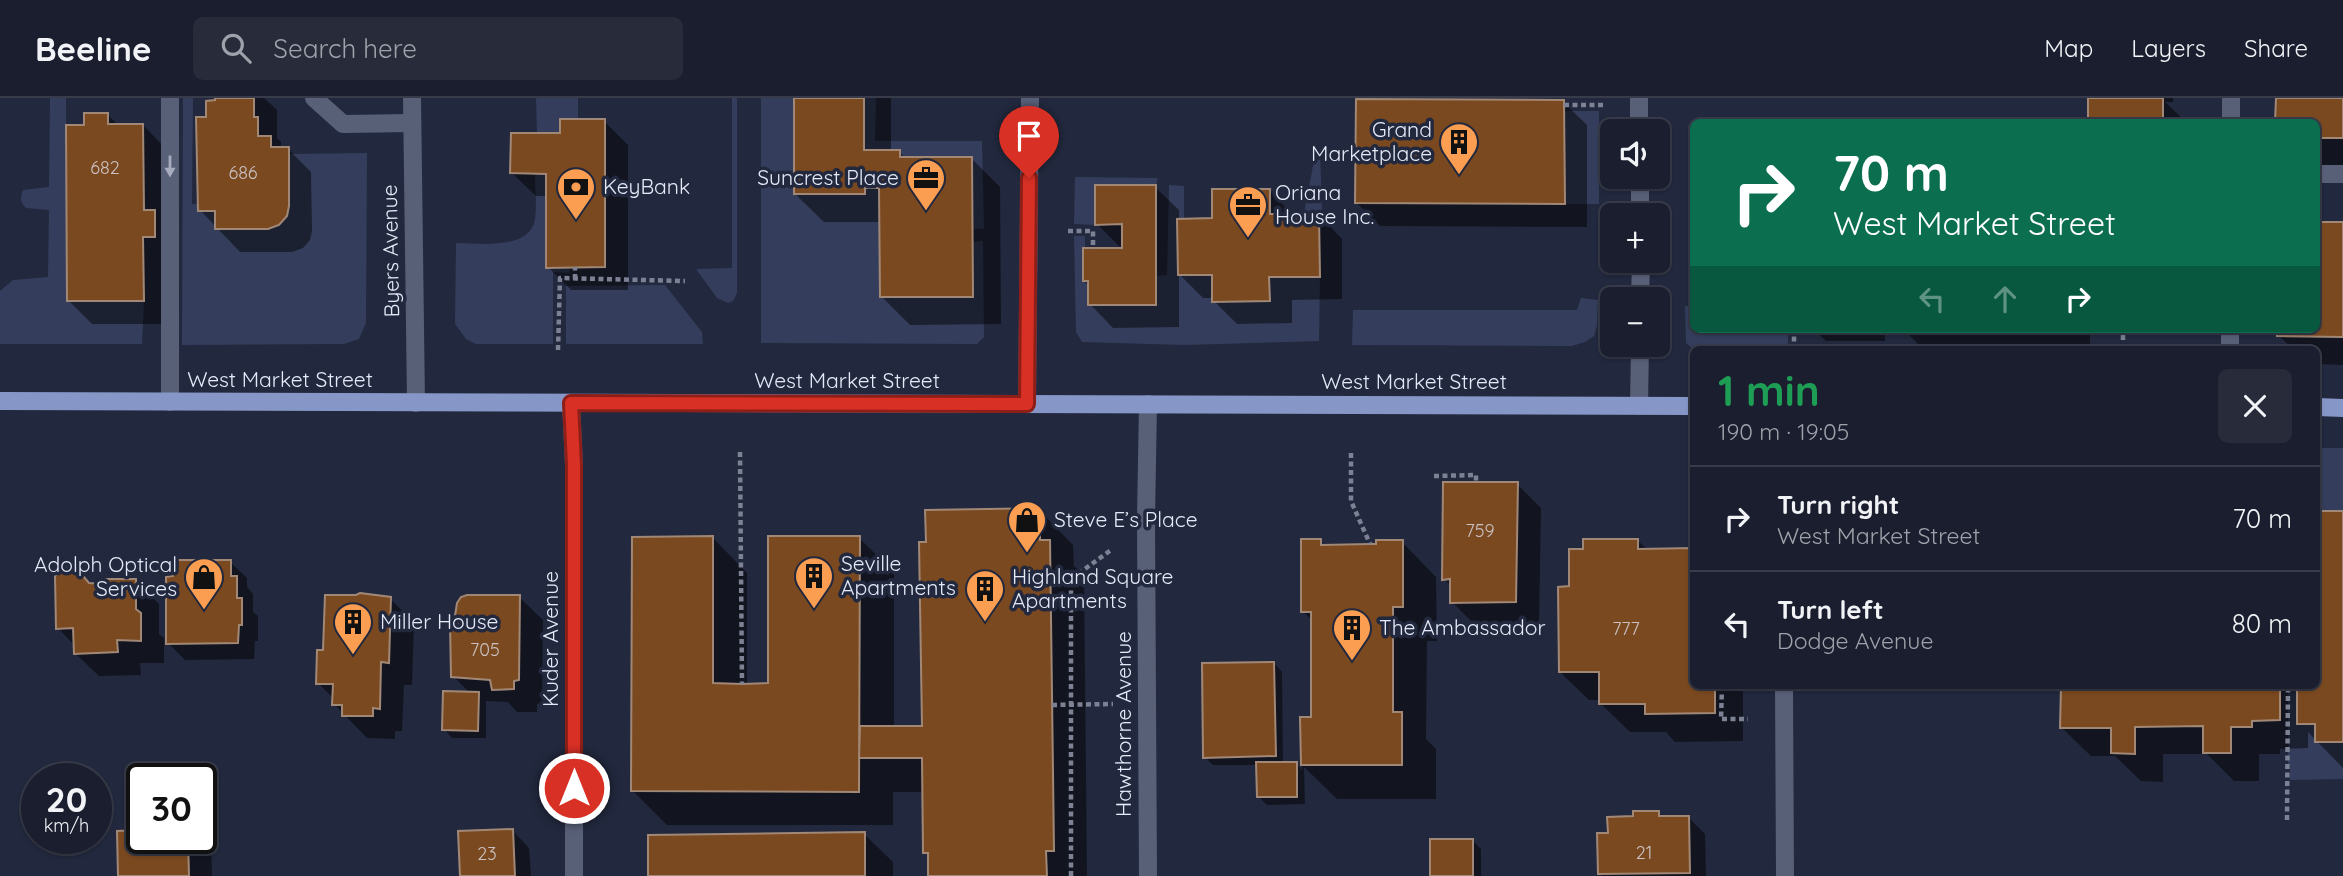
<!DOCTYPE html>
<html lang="en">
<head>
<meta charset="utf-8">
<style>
	:root { --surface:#1a1e2e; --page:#272b3a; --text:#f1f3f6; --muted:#9fa2aa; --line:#383c4a }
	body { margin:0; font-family:Quicksand,sans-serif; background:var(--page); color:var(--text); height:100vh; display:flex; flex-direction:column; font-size:26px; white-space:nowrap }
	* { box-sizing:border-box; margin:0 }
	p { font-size:23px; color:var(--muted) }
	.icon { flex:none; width:38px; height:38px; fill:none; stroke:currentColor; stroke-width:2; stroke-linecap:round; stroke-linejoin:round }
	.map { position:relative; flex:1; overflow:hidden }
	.panel { position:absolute; left:1690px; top:248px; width:630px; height:343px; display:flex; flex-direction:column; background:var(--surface); border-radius:10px; box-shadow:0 2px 5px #0004,0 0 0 2px var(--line) }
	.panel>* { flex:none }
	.banner { position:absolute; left:1690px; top:21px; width:630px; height:214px; border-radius:10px; box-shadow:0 2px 5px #0004,0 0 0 2px var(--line); background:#0b6e4f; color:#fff; overflow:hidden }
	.buttons { position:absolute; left:1600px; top:21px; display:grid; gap:14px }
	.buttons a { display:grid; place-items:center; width:70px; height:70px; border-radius:10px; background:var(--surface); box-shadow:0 2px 5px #0004,0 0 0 2px var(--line); font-size:35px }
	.speed { position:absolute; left:21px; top:665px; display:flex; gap:14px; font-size:35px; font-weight:700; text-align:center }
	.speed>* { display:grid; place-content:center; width:91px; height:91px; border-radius:50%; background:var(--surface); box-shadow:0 2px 5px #0004,0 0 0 2px var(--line); line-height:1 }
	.speed small { font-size:18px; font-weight:400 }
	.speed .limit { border:4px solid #111; border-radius:10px; background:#fff; color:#111 }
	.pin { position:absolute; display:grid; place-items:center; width:60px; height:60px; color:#fff; margin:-72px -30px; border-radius:50% 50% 50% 0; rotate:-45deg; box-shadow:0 0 7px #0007 }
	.pin .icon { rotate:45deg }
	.me { position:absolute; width:77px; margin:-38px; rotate:0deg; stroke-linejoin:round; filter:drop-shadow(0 0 5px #0008) }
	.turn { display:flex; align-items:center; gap:24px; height:147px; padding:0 28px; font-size:32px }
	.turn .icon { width:91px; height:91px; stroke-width:2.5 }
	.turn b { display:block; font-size:49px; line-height:60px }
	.lanes { display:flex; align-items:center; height:66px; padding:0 28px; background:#0003; justify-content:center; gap:35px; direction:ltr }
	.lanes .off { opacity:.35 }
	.round { display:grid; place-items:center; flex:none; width:74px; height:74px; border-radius:10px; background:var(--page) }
	.head { display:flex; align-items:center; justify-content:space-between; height:119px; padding:0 28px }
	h1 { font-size:42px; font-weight:700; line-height:52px; color:#1e9e55 }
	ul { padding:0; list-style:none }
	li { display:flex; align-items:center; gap:21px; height:105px; padding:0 28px; border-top:2px solid var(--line) }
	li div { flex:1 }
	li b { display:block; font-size:26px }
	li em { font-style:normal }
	header { display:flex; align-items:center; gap:42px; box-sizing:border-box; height:98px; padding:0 35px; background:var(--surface); border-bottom:2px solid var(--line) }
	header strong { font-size:33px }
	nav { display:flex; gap:38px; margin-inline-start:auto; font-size:24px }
	.search { width:490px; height:63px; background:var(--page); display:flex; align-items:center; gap:18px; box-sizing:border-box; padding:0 24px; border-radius:10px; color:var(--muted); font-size:26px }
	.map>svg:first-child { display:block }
</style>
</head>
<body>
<header>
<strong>Beeline</strong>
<div class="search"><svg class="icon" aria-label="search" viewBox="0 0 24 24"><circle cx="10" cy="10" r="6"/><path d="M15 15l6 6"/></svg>Search here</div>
<nav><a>Map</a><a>Layers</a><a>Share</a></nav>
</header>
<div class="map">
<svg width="2343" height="778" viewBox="0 0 2343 778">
	<rect width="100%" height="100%" fill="#22283d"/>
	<!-- green -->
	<path fill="#343e5c" d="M50,0H66L67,203H144L142,246H0V193L13,182L48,179L49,112L26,110C20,104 20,101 23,92L49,89Z
		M183,0H193L192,106H198V113H215V131C232,131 281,137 287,117C291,104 288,72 289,56L367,55L366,225L359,241L344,246L182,247Z
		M536,0H578V21L560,35H537Z
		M732,0H737V195L733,203L728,205L717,200L696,171L732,170Z
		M761,0H794V96H865V90H879L880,199H973L972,144L983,143L984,239L977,246L761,245Z
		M864,0H876L875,43H982L984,131H973L972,59H900L899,52H864Z
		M1564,13H1599V106H1565Z
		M1316,52L1320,53L1322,112L1319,116L1304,115Z
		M535,76H546L569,169L570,175L553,174V246H476L466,241L455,226L456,145C478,145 530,153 535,121C537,107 535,90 535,76Z
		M1075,79L1158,80L1156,87H1095V127L1074,126Z
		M1169,87L1184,88V121H1177L1178,177H1212V203L1270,202L1269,179H1320L1319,243L1184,247L1082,244L1076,234L1074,138H1085V150L1083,151V183H1088L1156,207V178L1167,177Z
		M665,187L702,234L703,246H566V188Z
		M1581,200L1598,202L1597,228L1594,238L1585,244L1572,248L1352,247L1353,212H1577Z
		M1685,208L1694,209V231H1788V252L1692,250L1686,245Z
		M2317,350H2343V413H2317Z
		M2288,588H2297L2315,626V644H2343V681L2290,682V668H2288Z"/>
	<!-- shadow -->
	<path fill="#0007" d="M216,0H264L277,12V40L281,44V51H288L311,74L312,133L310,142L303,150L292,154H240L200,112L208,21Z
		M795,0H891V53H899L906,61H972L1000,89L1001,226L910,227L881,198V124H824L795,96Z
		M2092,0H2173V4H2165L2186,24H2090V1Z
		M2278,0H2343V68H2317V24H2277Z
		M1563,4L1587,27V129L1380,128L1356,104Z
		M108,17L119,28L143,27L166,51V226H92L69,203Z
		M604,23L628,47V192H571L548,169V98H536L512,75L562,37Z
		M1155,89L1179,112V122H1214L1269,92L1293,117H1319L1342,141V201L1292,202V225L1237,226L1214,203V200H1203L1179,176V229L1113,230L1090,206V189L1084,183L1123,152L1097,126Z
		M2317,126H2343V267L2317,266V252H2294L2279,238V231H2317Z
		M1814,231H1885V243H1826Z
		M1903,231H2090V247H1919Z
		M1517,386L1541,410L1539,527H1475L1452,504V489L1444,481Z
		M1039,412L1073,447L1074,468L1084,478L1087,778H930V760L925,755L924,694H893V727H667L633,693L713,440L747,475V587H769L859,440L894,474V630H923Z
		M2317,415H2343V670L2308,634V650L2280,651V656H2259V683H2234L2207,656H2163V684L2141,683L2115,658H2091L2062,630V588H2317Z
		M1637,442L1648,452H1694V588H1743V643L1675,644L1666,634H1630L1601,606V602H1589L1560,574L1571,490L1585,452Z
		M1320,443L1325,448H1378L1402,444L1436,479L1437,543H1427L1426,641L1436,651V701H1337L1304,669L1305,706L1267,707L1258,698V667H1213L1205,659L1274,565L1282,574L1283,666L1296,665L1302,672V621H1313V524L1303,513Z
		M230,464L247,480V489L253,496V514L258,518V543H255L254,561L185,562L168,545Z
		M135,482L159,506V536L164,540V565H140L141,577L99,578L75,555V548L58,530L105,488Z
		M519,499L543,522L542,605L537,606V614H517L508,604L486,603V640H452L444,631L470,595L453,578Z
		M390,501L414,524L412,587H404L402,633H395V641L367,640L334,606V601L318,585L325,554Z
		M1659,715L1664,720L1688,719L1705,736L1706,778H1602L1599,776L1610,736L1635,720Z
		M201,733L211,743L212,778H120L141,734L142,740H201Z
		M513,733L529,750L531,778H462Z
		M864,736L893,764V778H650Z
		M1473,743L1481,751V778H1432Z"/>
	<!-- building -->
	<path fill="#7b4920" stroke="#a18876" stroke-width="2" d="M215,0H254V19H258V38H271V49H289V108L287,118L279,127L268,131H215V113H198L196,19H206V3L215,2Z
		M794,0H864V52H900V59H972L973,199H880L879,90H865V96H794Z
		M2088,0H2163V24H2088Z
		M2276,0H2343V40H2317V24H2275Z
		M1356,1L1564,2L1565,106L1355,105Z
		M84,15H108V26H143L144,112H155V139H143L144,203H67L66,27H84Z
		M560,21H605V169L546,170V76L510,75L511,35H560Z
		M1095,87H1156V207H1088V183H1083V150H1122V126L1095,127Z
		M1212,91H1270V116H1319L1320,179H1269L1270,203L1212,204V177H1178L1177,121L1212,120Z
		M2317,124H2343V239L2277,238V231H2317Z
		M1443,384H1518L1516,504L1450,505V481L1442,482Z
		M1040,410V442H1050L1054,753H1046L1047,778H928V755H923L922,660H859L860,628H922L919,444H926L925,412Z
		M2317,413H2343V644H2315V626H2297V588H2317Z
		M713,438V585L742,586L768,585V438H860L859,694L631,693L632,439Z
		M1301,441H1321V447L1370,446H1376V442H1403V509H1393V614H1402V667H1301L1300,619H1311V514H1301Z
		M1583,441H1638V451L1694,450V588H1715V615L1645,616V606H1599V574H1559L1558,489L1569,488V451H1583Z
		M173,462H231V478H237V500H242V527H239L238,545L166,546V479L173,478Z
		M70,468L78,472L89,485L103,486V481H136V511L141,515V543L117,542L118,554L74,556L73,530L56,531L55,478Z
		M360,495L391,499L389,565L381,564L380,611L373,610V618H342V607H332L333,586H316L317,552H323L325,497H356Z
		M467,497H520L519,582L514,583V591L492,592L490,582L451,579L450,525L454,524L457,505L461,499Z
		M1274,564L1276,658L1203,660L1202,565Z
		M2061,588H2280V622L2252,623V629H2231V655H2203V628L2135,629V656L2111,655V630H2060Z
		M443,593L479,594L478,633L442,632Z
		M1256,664H1297V699H1257Z
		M1633,713H1659V718H1689L1690,775L1598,776L1597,735H1608L1607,719L1633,718Z
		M138,719H142V740H188L189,778H118L117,733L139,732Z
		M513,731L515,778H460L458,733Z
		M865,734V778H648V737Z
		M1430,741H1473V778H1430Z"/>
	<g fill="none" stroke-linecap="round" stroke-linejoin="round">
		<!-- path -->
		<path stroke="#7c8294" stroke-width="4.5" stroke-dasharray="5 3.5" stroke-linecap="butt" d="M1564,7H1604
			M1068,133H1093V151
			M575,181V169
			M2123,242V231
			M558,252L560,180L685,183
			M1794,252V231
			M740,354L742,586
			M1351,355V403L1370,446
			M1434,378L1476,377V384
			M1722,588L1721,621H1748
			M1052,607L1113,606
			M2287,722L2288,588
			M1071,778V481L1111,452"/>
		<!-- lane -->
		<path stroke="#586078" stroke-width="18" d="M314,0L343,26L412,25
			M2317,76H2343
			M170,304V0"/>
		<!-- street -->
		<path stroke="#586078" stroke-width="18" d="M412,0L416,305
			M1639,0V33
			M2231,24V0
			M1640,79V117
			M1640,201L1641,163
			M2230,252V231
			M571,305L574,367V778
			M1027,306L1030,0
			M1639,308L1640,247
			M1784,588L1785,778
			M1148,778L1146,421L1148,306"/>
		<!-- primary -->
		<path stroke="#8696c7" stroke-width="18" d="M0,303L1694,308
			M2317,309L2343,310"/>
	</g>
	<!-- one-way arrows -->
	<defs><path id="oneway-solid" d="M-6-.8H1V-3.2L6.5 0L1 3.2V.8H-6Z" transform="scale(1.75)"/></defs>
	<use fill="#a6acbe" href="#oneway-solid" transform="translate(170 68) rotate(90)"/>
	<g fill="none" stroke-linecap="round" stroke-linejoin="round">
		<defs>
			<path id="route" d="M574,690V367L571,305L1027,306L1029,80"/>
		</defs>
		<!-- route casing -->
		<use href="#route" stroke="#8d1f18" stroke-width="18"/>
		<!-- route -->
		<use href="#route" stroke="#d93025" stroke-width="12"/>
	</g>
	<!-- icons -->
	<defs>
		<symbol id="building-pin" viewBox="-11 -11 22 30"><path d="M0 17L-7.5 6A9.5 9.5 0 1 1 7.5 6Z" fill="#fb9e51" stroke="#22283d"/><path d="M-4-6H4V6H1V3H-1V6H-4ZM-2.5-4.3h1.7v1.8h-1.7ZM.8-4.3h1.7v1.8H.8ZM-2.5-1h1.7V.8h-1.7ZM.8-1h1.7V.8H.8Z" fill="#111"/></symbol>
		<symbol id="office-pin" viewBox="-11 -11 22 30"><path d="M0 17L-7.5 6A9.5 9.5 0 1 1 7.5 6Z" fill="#fb9e51" stroke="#22283d"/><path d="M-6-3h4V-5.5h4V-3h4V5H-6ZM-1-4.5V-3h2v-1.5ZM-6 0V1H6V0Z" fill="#111"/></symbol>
		<symbol id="bank-pin" viewBox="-11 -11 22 30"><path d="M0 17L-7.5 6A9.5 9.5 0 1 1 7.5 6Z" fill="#fb9e51" stroke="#22283d"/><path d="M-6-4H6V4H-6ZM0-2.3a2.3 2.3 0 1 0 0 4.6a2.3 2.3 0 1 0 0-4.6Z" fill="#111"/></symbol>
		<symbol id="shop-pin" viewBox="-11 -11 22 30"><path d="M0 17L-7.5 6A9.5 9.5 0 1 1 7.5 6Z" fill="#fb9e51" stroke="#22283d"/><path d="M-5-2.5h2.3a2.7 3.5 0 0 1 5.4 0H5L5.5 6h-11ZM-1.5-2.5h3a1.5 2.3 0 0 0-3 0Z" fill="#111"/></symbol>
	</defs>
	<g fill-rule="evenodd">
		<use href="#building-pin" x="1437" y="22" width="44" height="60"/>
		<use href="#office-pin" x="904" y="58" width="44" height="60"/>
		<use href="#bank-pin" x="554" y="67" width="44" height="60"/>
		<use href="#office-pin" x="1226" y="85" width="44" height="60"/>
		<use href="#shop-pin" x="1005" y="400" width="44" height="60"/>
		<use href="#building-pin" x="792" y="456" width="44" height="60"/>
		<use href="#shop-pin" x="182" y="457" width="44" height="60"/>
		<use href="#building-pin" x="963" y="469" width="44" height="60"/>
		<use href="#building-pin" x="331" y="502" width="44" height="60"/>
		<use href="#building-pin" x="1330" y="508" width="44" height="60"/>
	</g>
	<g text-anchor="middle" stroke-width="7" stroke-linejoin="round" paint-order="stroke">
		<!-- number labels -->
		<g font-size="18" fill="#cac2c2">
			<text x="105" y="76">682</text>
			<text x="243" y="81">686</text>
			<text x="1480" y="439">759</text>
			<text x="1626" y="537">777</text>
			<text x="485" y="558">705</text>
			<text x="1644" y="761">21</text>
			<text x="487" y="762">23</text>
		</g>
		<!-- poi labels -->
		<g font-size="21" fill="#e5eaf8" stroke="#22283d" text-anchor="start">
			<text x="1432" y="39" text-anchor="end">Grand<tspan x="1432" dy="24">Marketplace</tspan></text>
			<text x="899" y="87" text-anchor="end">Suncrest Place</text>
			<text x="603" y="96">KeyBank</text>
			<text x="1275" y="102">Oriana<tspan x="1275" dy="24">House Inc.</tspan></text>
			<text x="1054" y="429">Steve E’s Place</text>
			<text x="841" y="473">Seville<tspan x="841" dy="24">Apartments</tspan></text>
			<text x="177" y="474" text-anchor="end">Adolph Optical<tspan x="177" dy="24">Services</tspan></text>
			<text x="1012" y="486">Highland Square<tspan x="1012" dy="24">Apartments</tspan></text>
			<text x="380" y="531">Miller House</text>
			<text x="1379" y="537">The Ambassador</text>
		</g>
		<!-- street labels -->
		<g font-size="21" fill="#e5eaf8" stroke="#22283d">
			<text transform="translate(391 153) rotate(-91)" y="7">Byers Avenue</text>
			<text x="280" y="289">West Market Street</text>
			<text x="847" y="290">West Market Street</text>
			<text x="1414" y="291">West Market Street</text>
			<text transform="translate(551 541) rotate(-90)" y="7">Kuder Avenue</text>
			<text transform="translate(1124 626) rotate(-90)" y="7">Hawthorne Avenue</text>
		</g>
	</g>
</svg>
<div class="buttons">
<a><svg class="icon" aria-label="sound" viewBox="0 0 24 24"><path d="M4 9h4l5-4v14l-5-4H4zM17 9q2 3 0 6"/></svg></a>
<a>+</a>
<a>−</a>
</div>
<div class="speed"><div>20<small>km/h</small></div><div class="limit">30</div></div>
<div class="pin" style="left:1029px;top:80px;background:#d93025"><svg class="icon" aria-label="arrive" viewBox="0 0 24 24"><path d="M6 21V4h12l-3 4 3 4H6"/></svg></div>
<svg class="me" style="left:574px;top:690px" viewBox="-20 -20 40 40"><circle r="17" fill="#d93025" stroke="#fff" stroke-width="3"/><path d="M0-11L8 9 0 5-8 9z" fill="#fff"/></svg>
<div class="banner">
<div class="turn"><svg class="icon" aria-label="right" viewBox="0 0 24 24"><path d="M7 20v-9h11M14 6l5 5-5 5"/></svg><div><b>70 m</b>West Market Street</div></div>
<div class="lanes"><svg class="icon off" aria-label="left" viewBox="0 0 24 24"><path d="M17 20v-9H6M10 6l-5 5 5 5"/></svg><svg class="icon off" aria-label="ahead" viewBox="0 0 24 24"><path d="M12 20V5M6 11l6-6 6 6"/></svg><svg class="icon" aria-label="right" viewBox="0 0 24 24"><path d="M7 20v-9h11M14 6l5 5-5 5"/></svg></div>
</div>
<section class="panel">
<div class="head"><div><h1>1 min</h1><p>190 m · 19:05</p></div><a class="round"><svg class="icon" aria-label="close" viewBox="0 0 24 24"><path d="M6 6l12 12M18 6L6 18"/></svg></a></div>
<ul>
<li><svg class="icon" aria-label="right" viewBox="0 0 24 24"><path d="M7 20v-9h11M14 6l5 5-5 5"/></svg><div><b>Turn right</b><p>West Market Street</p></div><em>70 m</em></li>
<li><svg class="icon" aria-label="left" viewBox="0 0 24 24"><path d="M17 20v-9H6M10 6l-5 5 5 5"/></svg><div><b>Turn left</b><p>Dodge Avenue</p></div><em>80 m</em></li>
</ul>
</section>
</div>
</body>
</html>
